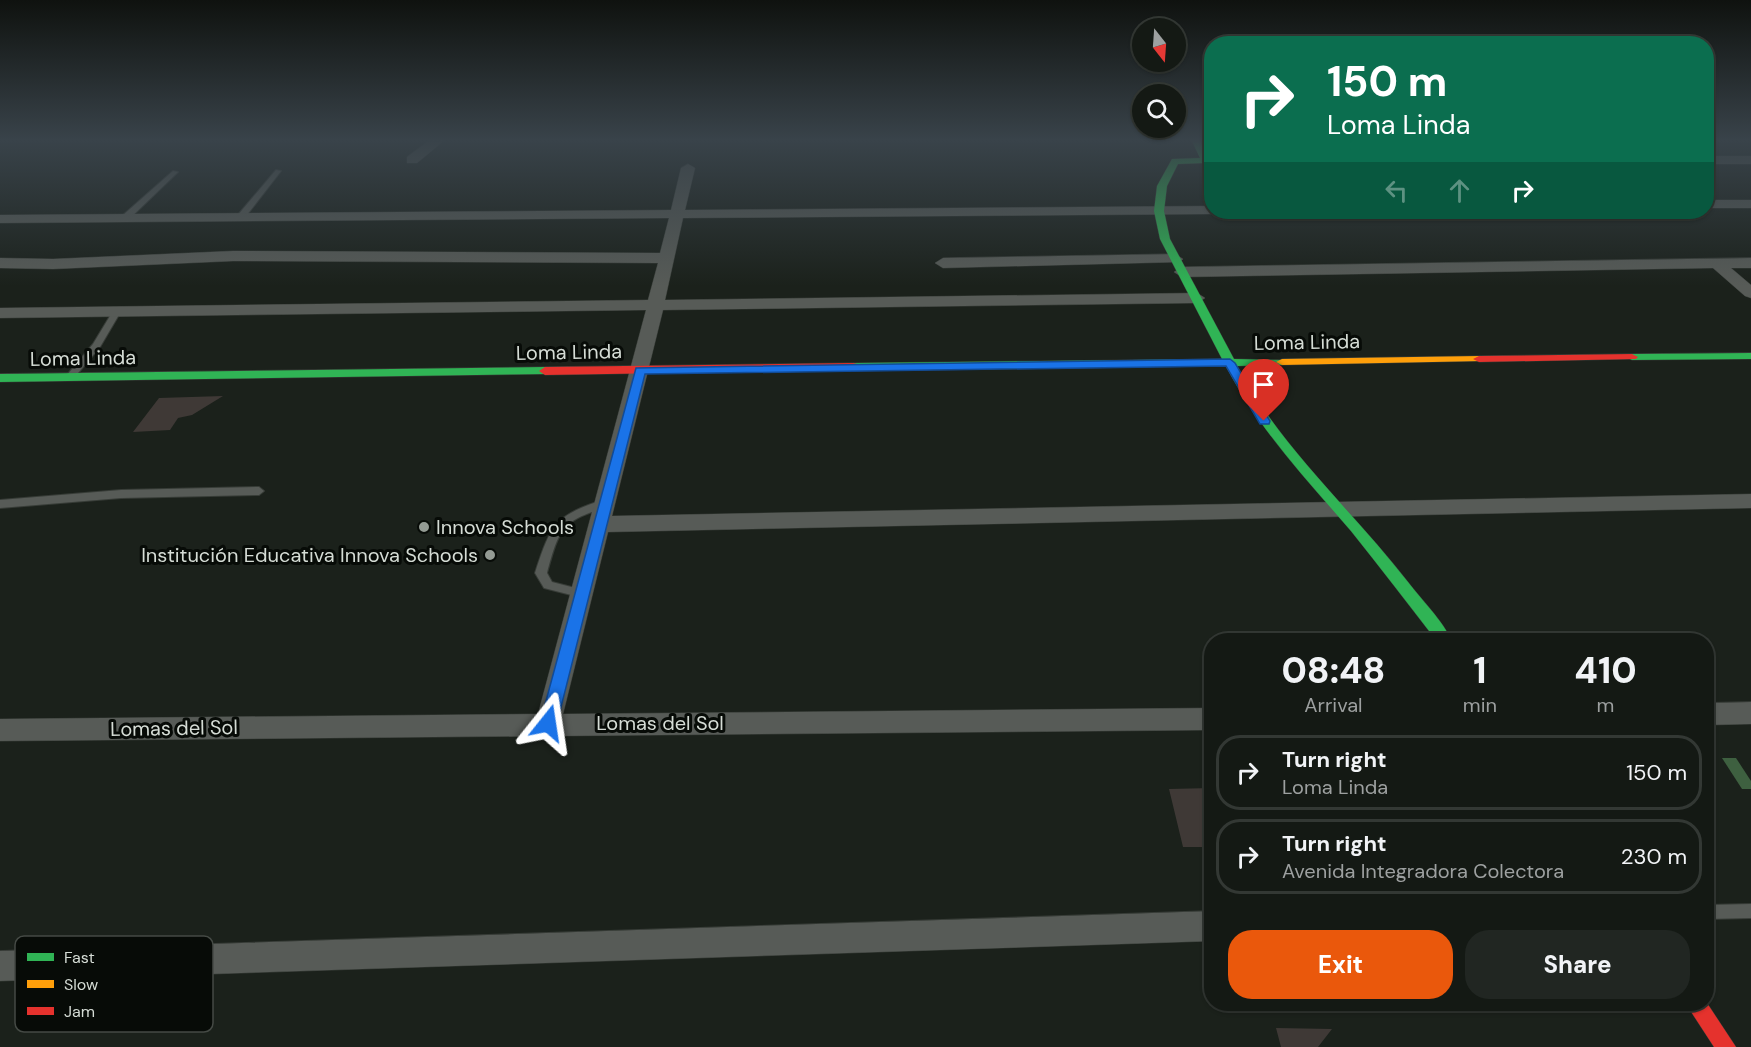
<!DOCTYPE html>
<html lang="en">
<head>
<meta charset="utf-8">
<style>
	:root { --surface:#141914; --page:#212622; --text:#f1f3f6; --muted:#9da0a0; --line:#333834; --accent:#ea580c }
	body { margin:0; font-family:"DM Sans",sans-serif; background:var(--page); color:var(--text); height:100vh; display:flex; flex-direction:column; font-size:22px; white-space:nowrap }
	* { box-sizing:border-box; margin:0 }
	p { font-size:20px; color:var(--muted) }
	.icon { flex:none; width:33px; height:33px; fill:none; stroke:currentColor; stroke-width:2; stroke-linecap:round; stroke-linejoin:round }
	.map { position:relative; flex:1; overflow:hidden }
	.details { position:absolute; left:1204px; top:633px; width:510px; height:378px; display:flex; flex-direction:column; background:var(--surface); border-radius:24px; box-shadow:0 2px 4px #0004,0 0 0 2px var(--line) }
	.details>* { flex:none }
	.hud { position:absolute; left:1204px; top:36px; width:510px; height:183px; border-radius:24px; box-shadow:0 2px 4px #0004,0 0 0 2px var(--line); background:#0b6e4f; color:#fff; overflow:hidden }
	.needle { width:39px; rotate:163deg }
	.tools { position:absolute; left:1132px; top:18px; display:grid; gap:12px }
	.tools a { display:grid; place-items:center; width:54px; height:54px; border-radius:50%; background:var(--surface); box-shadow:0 2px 4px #0004,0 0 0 2px var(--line); font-size:30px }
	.pin { position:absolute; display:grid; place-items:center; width:51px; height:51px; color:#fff; margin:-62px -26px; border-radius:50% 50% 50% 0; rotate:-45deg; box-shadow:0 0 6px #0007 }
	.pin .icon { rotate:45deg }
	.me { position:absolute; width:66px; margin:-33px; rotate:15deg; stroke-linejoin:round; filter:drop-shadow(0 0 4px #0008) }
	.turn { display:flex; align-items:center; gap:21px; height:126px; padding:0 24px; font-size:27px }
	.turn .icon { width:78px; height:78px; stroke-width:2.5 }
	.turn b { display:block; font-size:42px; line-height:51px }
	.lanes { display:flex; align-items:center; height:57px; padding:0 24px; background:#0003; justify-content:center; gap:30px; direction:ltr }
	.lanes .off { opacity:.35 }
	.eta { display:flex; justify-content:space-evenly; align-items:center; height:102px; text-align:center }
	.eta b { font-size:36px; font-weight:800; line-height:42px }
	.cta { display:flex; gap:12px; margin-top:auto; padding:12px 24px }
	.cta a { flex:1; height:69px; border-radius:24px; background:var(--accent); color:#fff; font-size:24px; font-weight:800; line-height:69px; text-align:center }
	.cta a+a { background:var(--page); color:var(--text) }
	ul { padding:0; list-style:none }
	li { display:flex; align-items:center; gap:18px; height:75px; margin:0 12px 9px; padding:0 12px; border:3px solid var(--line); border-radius:24px }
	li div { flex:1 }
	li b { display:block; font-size:22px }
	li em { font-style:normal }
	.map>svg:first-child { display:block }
</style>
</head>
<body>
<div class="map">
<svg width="1751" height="1047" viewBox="0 0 1751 1047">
	<rect width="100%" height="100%" fill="#1b211b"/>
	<!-- water -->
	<path fill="#3e6040" d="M1722,758H1736L1751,781V789H1742Z"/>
	<!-- building -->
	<path fill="#3f3936" d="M223,396L192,415L178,418L170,430L133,432L159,398Z
		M1212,788V847H1183L1169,789Z
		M1276,1028L1332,1029L1318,1047H1281Z"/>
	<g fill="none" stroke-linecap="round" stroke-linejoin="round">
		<defs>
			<path id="lane" d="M276,170L281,171L243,220H237V216Z
				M173,171L178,172L128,220H122V216Z
				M113,311H116L120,313L100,347L73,379H67L66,377L67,375L93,344Z
				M259,487L264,491L259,495L121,498L0,508V500L121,490Z
				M606,499L610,500L611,503L610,506C562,521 560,526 547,573L552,582L587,591L589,594L587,597L583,598L544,588L535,573C551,524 555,515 606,499Z
				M1751,904V918L1707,919V905Z"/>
			<path id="street" d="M431,139H446L417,163H407V157Z
				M1707,156H1751V164H1707Z
				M688,164L695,168L685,210L1212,206V212H1218L1212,214L683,218L665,300L1197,293L1205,298L1197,303L663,310L612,516L1751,494V508L608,532L563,714L1212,708V730L0,741V719L538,714L646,310L0,318V308L648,300L658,263L233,261L53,269L0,268V258L53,259L233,251L660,253L669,218L0,223V215L671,210L681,168Z
				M1707,200H1751V208H1707Z
				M1175,254L1183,259L1180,262L943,268L935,263L943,258Z
				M1751,258V268H1731L1751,285V298L1745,296L1713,268L1182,277L1174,272L1182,267Z
				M1751,702V724L1707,725V703Z
				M1212,911V941L0,981V951Z"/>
			<path id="fast" d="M1191,139H1199L1209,160L1205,163L1178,164L1167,186L1164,211L1170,239L1234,359L1286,360V364L1282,365L1237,366C1280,447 1352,510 1408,582C1420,598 1444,622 1451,640H1436C1408,604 1380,567 1351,531C1306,479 1258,428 1226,366L853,371L847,367L853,363L1222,359L1160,239L1154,211L1157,186L1172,159L1200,158Z
				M1751,353V359L1632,360L1626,357L1632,354Z
				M545,367L549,368V374L0,382V374Z"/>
			<path id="slow" d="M1479,356L1483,357V361L1282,365L1276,362L1282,359Z"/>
			<path id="jam" d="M1632,354L1638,357L1636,359L1479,362L1473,359L1479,356Z
				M853,363L857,364V370L545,375L539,371L545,367Z
				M1707,1003L1736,1047H1714L1686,1004Z"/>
		</defs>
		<!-- lane casing -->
		<use href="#lane" stroke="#373c37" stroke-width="2"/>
		<!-- street casing -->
		<use href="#street" stroke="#373c37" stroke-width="1"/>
		<!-- fast casing -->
		<use href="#fast" stroke="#373c37" stroke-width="1"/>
		<!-- slow casing -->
		<use href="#slow" stroke="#373c37" stroke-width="1"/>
		<!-- jam casing -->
		<use href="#jam" stroke="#373c37" stroke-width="1"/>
		<!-- lane -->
		<use href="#lane" fill="#575b57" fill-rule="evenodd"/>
		<!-- street -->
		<use href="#street" fill="#575b57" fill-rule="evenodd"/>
		<!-- fast -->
		<use href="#fast" fill="#30b455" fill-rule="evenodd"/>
		<!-- slow -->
		<use href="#slow" fill="#ff9f0a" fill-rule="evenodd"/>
		<!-- jam -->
		<use href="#jam" fill="#e5322d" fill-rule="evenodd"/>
	</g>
	<!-- sky -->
	<linearGradient id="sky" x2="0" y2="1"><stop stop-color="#0f120f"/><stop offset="0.49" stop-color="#39434a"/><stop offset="1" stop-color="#39434a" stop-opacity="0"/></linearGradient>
	<rect width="1751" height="286" fill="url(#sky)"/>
	<!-- route -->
	<path fill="#1a73e8" stroke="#114b97" stroke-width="1.5" d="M1230,359L1235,363L1270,421L1269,424H1260L1226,366L645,374L557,723L554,728H543L540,723L636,368Z"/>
	<!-- markers -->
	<g fill="#949b94" stroke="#070b07" stroke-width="2">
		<circle cx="424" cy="527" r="6"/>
		<circle cx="490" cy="555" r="6"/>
	</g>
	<g text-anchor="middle" stroke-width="6" stroke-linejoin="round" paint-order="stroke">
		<!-- street labels -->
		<g font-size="20" fill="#d5dcd5" stroke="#070b07">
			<text transform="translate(1307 342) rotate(-1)" y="7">Loma Linda</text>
			<text transform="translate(569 352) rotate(-1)" y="7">Loma Linda</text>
			<text transform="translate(83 358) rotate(-1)" y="7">Loma Linda</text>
			<text x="660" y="730">Lomas del Sol</text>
			<text transform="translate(174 728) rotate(-1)" y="7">Lomas del Sol</text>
		</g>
		<!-- poi labels -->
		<g font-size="20" fill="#d5dcd5" stroke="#070b07" text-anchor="start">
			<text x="436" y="534">Innova Schools</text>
			<text x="478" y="562" text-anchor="end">Institución Educativa Innova Schools</text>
		</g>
	</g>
	<!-- legend -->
	<rect x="15" y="936" width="198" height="96" rx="9" fill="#070b07" stroke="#454a45" stroke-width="1.5"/>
	<rect x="27" y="953" width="27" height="8" fill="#30b455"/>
	<rect x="27" y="980" width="27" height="8" fill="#ff9f0a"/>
	<rect x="27" y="1007" width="27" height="8" fill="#e5322d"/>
	<g font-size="16" fill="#d5dcd5">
		<text x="64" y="963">Fast</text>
		<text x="64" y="990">Slow</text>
		<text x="64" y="1017">Jam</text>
	</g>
</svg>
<div class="tools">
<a><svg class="needle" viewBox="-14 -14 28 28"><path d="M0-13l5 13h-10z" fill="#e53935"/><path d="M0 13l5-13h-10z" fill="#9da0a0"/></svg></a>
<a><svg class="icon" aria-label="search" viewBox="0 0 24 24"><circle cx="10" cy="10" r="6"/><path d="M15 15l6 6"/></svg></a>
</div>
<div class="pin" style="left:1264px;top:421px;background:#d93025"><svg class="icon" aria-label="arrive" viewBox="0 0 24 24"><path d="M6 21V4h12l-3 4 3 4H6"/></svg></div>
<svg class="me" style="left:548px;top:723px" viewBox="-20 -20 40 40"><path d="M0-17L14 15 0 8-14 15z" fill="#1a73e8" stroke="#fff" stroke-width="4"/></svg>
<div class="hud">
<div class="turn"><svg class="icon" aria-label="right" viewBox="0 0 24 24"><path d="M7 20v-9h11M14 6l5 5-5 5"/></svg><div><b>150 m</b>Loma Linda</div></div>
<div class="lanes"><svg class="icon off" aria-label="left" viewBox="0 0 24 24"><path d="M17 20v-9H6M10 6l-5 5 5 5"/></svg><svg class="icon off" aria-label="ahead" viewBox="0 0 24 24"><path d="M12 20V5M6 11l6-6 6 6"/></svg><svg class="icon" aria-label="right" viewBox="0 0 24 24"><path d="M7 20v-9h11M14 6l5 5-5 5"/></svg></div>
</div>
<section class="details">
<div class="eta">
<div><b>08:48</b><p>Arrival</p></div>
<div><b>1</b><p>min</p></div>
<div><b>410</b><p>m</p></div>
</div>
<ul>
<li><svg class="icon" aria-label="right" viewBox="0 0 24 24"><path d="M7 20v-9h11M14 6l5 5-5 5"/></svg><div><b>Turn right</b><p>Loma Linda</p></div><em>150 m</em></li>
<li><svg class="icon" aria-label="right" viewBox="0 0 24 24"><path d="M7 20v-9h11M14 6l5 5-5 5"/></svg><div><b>Turn right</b><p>Avenida Integradora Colectora</p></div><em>230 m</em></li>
</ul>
<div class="cta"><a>Exit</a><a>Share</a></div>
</section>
</div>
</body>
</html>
